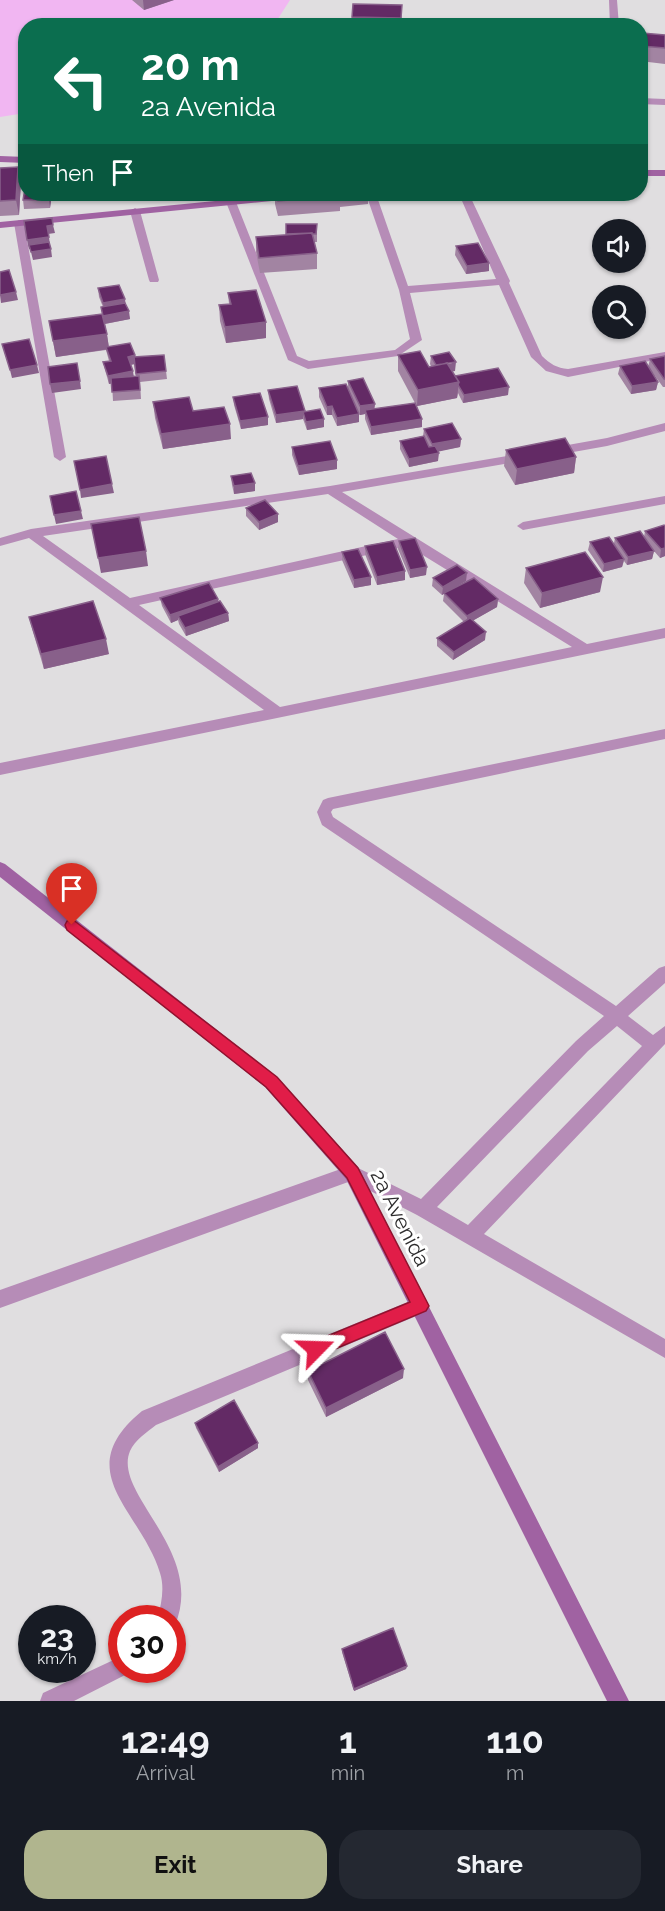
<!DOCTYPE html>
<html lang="en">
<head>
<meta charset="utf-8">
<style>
	:root { --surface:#171b24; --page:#242831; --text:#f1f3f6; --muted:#9ea1a6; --accent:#b0b58e }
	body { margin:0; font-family:Raleway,sans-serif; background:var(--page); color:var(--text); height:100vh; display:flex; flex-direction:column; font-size:22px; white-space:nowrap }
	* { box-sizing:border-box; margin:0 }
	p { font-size:20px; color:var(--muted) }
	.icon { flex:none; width:33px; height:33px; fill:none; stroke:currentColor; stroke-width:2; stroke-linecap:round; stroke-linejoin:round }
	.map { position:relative; height:1701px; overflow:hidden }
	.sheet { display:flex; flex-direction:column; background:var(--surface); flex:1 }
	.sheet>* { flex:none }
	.top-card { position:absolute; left:18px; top:18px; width:630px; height:183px; border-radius:24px; box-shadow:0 2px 4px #0004; background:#0b6e4f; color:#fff; overflow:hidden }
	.tools { position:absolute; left:592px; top:219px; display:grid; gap:12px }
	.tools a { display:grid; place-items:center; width:54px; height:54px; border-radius:50%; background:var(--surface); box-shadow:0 2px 4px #0004; font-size:30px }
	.speed { position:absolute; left:18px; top:1605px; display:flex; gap:12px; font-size:30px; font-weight:700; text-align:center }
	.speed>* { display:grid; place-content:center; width:78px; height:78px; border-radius:50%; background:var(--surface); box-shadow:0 2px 4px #0004; line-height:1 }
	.speed small { font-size:15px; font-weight:400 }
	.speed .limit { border:9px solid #d22; background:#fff; color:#111 }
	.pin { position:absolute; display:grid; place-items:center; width:51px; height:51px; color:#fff; margin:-62px -26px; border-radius:50% 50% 50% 0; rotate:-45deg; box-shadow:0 0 6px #0007 }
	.pin .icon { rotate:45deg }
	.me { position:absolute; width:66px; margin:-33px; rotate:68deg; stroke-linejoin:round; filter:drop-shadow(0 0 4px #0008) }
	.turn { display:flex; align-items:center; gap:21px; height:126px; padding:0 24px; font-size:27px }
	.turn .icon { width:78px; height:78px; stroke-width:2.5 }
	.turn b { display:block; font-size:42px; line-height:51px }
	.then { display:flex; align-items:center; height:57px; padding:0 24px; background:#0003; gap:12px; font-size:22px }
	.eta { display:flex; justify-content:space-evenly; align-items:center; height:102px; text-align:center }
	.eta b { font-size:36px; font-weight:700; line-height:42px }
	.cta { display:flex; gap:12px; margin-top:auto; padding:12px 24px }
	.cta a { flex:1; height:69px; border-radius:24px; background:var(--accent); color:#111; font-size:24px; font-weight:700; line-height:69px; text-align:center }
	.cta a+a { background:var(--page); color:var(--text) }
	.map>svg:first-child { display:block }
</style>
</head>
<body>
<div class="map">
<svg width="665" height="1701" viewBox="0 0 665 1701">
	<rect width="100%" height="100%" fill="#e0dee0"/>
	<!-- green -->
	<path fill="#f1b6f2" d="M0,0H290L274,25L26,26L25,113L0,117Z"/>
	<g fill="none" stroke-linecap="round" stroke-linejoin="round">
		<!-- lane -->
		<path fill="#b68cb7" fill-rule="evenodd" d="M640,98L665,99V105L640,104Z
			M135,208L140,211L159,280L158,282H150L149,280L130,211Z"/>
		<!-- street -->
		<path fill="#b68cb7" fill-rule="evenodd" d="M609,0H617L619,26H610Z
			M366,194H376L408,286L496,279L459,194H469L510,281L509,283L542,356C550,364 557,368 568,369L665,352V358L568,377L546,371L531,357L499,285L410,293L422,340L398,356L308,369L288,360L226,202L231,199L236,202L297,356L309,361L395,350L410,339L399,290Z
			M19,220L24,223L66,457L60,461L54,457L14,223Z
			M665,423V431L607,446L551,456L545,452L551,448L607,438Z
			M524,453L530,457L528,460L342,492L587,644L665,628V638L0,775V763L264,710L29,538L0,546V538L31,529L330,486ZM328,494L398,539L130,598L43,536ZM408,546L572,647L280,707L139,605Z
			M665,496V504L523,530L517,526L523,522Z
			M665,729V739L333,809L331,812L333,817L616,1006L659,968L665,966V983L628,1016L653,1035L665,1026V1044L484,1234L665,1339V1358L417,1215L351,1181L0,1308V1290L352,1165L421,1199L576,1041L604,1016L322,825L317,812L323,800L328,798ZM617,1026L642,1046L468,1225L437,1207L588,1051Z
			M420,1297L426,1300L429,1306L426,1312L156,1425C147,1432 135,1440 130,1451C112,1494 206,1551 175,1625L172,1626V1618H158C161,1603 165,1589 160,1573C141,1510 68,1472 142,1411Z
			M122,1656V1670H131L129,1673L74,1701H40L43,1693Z"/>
		<!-- secondary -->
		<path fill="#a062a2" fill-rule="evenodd" d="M0,156L26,157V163L0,162Z
			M640,170H665V176H640Z
			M286,194H317L312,197L0,228V222Z
			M0,862L5,864L277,1077L358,1167L629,1701H607L346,1179L265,1087L0,877Z"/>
	</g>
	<!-- wall -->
	<path fill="#a284a2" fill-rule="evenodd" d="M132,0H174L144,10Z
		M402,5L401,26H352V17Z
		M642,33L665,35V64L640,61V43Z
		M0,168L21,182L19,215L0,216Z
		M52,194L50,208L24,209L23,200Z
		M275,194H368V204L340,207V211L278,216L275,204Z
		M317,224V242H314L317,253V269L260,273L256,252V237L286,235Z
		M456,246L489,271L466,274L455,255Z
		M98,288L125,303L130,319L105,324L109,347L135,357L164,355L167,379L140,382L141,399L113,401L112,383L109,384L105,370L103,362L109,361L106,350L56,357L49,321L102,314L101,307H103L99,297ZM134,364L136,376L134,377L130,365Z
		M228,293L266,338L226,343L220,321L219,305L229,304Z
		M398,355L429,367L431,366L430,364L431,356L455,371H452L455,376L508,395L463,403L458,393L457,398L417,406L422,427L371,435L365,419V414L360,415L358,411L359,414V422L337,426L332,415H327L319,397V388H348V381L375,404L374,409L415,403L398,371Z
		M665,356V387H663L650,369L658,382L656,390L631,394L618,374L620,366L648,367L650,359Z
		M268,390L305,411L324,427L307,430L303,419L276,423L269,399Z
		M233,397L268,425L241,429L234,405Z
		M153,402L193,411L231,439L163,449L155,418Z
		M424,429L461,439L460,447L438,451V461L409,467L400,449V441L423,436Z
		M292,447L337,469L299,475L292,455Z
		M506,450L576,457L574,473L515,485L504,466Z
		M231,476L255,491L234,494L232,485Z
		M246,508L278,522L259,530L246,516Z
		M665,526V556L660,558L654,551L652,559L627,565L624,561L622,567L603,572L588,550L590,542L614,543L615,538L644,537L645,531Z
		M399,541L426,575L410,578L398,549Z
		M365,546L405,580L377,585L365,554Z
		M342,552L371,585L354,588L342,560Z
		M526,568L600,592L540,608L524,583Z
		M433,578L466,581L452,589L498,599L497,607L472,621L485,640L453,660L437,646V638L464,622L443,601L444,594L442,595L432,586Z
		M160,598L218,599V601L228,613L229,621L186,636L179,624L178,620L171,623L162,606Z
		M29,617L109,654L44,669L33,632Z
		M308,1371L403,1378L326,1417L308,1380Z
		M195,1423L258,1443V1448L219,1472L196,1428Z
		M342,1649L407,1666L406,1669L354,1691L342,1652Z"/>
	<!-- shaded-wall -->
	<path fill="#88608a" d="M143,0H174L144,10Z
		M18,167L21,182L19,215L16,200Z
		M49,194H52L50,208L49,200Z
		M53,225L55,233L48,234L47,226Z
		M49,237L50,246L29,249L27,240Z
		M51,249L52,257L33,260L31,252Z
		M489,263V271L466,274L467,266Z
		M16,292L18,300L1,303L0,295Z
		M125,299L126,307L104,311L103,303Z
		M129,311L130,319L104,324L103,316Z
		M266,322V338L226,343L225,327Z
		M107,334L109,349L56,357L53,341Z
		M135,355L136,364L129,365L128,357Z
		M456,362L455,371L437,375V367Z
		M37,365L39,373L12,378L10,370Z
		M133,371L134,379L109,384L108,376Z
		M80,381L81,389L52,393L50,384Z
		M459,382L457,398L417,406L418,390Z
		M658,382L656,390L631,394L632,386Z
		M509,387L508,395L463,403L464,395Z
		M375,404L374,412L365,410V414L360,415V406Z
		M332,406V415H327V407Z
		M305,411L303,412V419L276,423V415Z
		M359,414V422L337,426V418Z
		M268,417V425L241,429L240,421Z
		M324,419V427L307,430L306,422Z
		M422,419V427L371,435V427Z
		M230,424L231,439L163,449L161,434Z
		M461,439L460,447L432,453V444Z
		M439,453L438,461L409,467V459Z
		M576,457L574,473L515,485L517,469Z
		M337,460V469L299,475L298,466Z
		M255,483V491L234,494V486Z
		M112,484L114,493L81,498L80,490Z
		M81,511L83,519L56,524L54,515Z
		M278,514V522L259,530V522Z
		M665,548V556L660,558L661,549Z
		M146,551L148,566L101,573L98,558Z
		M654,551L652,559L627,565L628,557Z
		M624,559L622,567L603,572L604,564Z
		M427,567L426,575L410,578V570Z
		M405,571V580L377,585V577Z
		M467,573L466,581L442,595L443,587Z
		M371,577V585L354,588V580Z
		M603,577L600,592L540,608L542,593Z
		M218,599L219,607L178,616V620L171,623L170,615Z
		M498,599L497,607L467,624V616Z
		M228,613L229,621L186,636L185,628Z
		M486,632L485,640L453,660L454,652Z
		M106,639L109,654L44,669L41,654Z
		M404,1369L403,1378L326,1417V1408Z
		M258,1443V1448L219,1472L218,1467Z
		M407,1666L406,1669L354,1691V1689Z"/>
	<!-- building -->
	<path fill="#632a65" stroke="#88608a" stroke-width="1.5" d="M353,4L402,5L401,18L352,17Z
		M642,33L665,35V48L641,46Z
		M18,167L16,200L0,201V168Z
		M26,183V194H49V200H23Z
		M276,194H339L340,196L278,201Z
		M52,218L53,225L47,226L49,237L27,240L24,221Z
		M286,224H317L316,234H312V233L286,234Z
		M312,233L317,253L259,258L256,237Z
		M49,242L51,249L31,252L29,245Z
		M478,243L489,263L467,266L456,246Z
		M9,270L16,292L0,295V272Z
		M119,285L125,299L103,303L98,288Z
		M256,290L266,322L225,327L219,305L231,304L228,293Z
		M125,303L129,311L103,316L101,307Z
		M102,314L107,334L53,341L49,321Z
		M29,339L37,365L10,370L2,344Z
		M130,343L135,355L128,357L133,371L108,376L103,362L111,361L106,347Z
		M420,351L429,367L447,363L459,382L418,390L398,355Z
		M449,352L456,362L436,365L431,356Z
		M164,355L166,371L136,374L134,357Z
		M665,356V379H664L650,359Z
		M645,361L658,382L632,386L620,366Z
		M77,363L80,381L50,384L48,367Z
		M498,368L509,387L464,395L458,385L459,382L455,376Z
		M139,376L140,390L112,392L111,378Z
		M363,378L375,404L360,406L348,381Z
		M346,384L359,414L337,418L332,406L327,407L319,388Z
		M297,386L305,411L276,415L268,390Z
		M260,393L268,417L240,421L233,397Z
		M189,397L193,411L224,407L230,424L161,434L153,402Z
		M415,403L422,419L371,427L365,410Z
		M320,409L324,419L306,422L303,412Z
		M452,423L461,439L432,444L424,429Z
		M424,436L429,447L435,446L439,453L409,459L400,441Z
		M565,438L576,457L517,469L506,450Z
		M330,441L337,460L298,466L292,447Z
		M106,456L112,484L80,490L74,461Z
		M251,473L255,483L234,486L231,476Z
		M76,491L81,511L54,515L50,496Z
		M265,500L278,514L259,522L246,508Z
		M139,517L146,551L98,558L91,524Z
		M664,525L665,526V548L661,549L645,531Z
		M640,531L654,551L628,557L615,538Z
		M609,537L624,559L604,564L590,542Z
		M415,538L427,567L410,570L399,541Z
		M393,541L405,571L377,577L365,546Z
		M358,549L371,577L354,580L342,552Z
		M585,552L603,577L542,593L526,568Z
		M457,565L467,573L443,587L433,578Z
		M474,578L498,599L467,616L444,593Z
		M209,583L218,599L170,615L160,598Z
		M93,601L106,639L41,654L29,617Z
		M220,601L228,613L185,628L178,616Z
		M470,618L486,632L454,652L437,638Z
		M385,1332L404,1369L326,1408L308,1371Z
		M234,1400L258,1443L218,1467L195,1423Z
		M393,1628L407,1666L354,1689L342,1649Z"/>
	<!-- route -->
	<path fill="#e11d48" stroke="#92132f" stroke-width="1.5" d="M72,919L277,1077L358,1168L426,1300L429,1306L426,1311L316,1357L310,1355L307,1349L310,1343L410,1302L347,1178L266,1087L67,930L65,925L67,921Z"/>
	<g text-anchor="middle" stroke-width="6" stroke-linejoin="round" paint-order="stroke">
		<!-- street labels -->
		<g font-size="21" fill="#2c2b2c" stroke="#fff">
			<text transform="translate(400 1218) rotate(63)" y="7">2a Avenida</text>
		</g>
	</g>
</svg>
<div class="tools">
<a><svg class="icon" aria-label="sound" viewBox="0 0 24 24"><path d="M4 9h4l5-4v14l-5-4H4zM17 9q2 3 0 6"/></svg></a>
<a><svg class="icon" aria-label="search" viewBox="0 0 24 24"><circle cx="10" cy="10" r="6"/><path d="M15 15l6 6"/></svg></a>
</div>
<div class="speed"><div>23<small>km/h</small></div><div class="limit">30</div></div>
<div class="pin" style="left:72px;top:925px;background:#d93025"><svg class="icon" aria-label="arrive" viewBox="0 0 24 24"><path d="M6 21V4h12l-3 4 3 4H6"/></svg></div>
<svg class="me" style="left:316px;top:1349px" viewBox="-20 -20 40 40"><path d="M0-17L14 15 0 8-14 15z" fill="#e11d48" stroke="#fff" stroke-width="4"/></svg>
<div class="top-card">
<div class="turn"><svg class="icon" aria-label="left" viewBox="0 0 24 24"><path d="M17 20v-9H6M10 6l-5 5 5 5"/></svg><div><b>20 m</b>2a Avenida</div></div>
<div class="then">Then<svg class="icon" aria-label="arrive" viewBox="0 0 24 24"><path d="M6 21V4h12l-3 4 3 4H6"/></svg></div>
</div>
</div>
<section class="sheet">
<div class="eta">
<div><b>12:49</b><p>Arrival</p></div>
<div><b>1</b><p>min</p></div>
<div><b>110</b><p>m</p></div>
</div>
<div class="cta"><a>Exit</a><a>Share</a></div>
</section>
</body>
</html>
